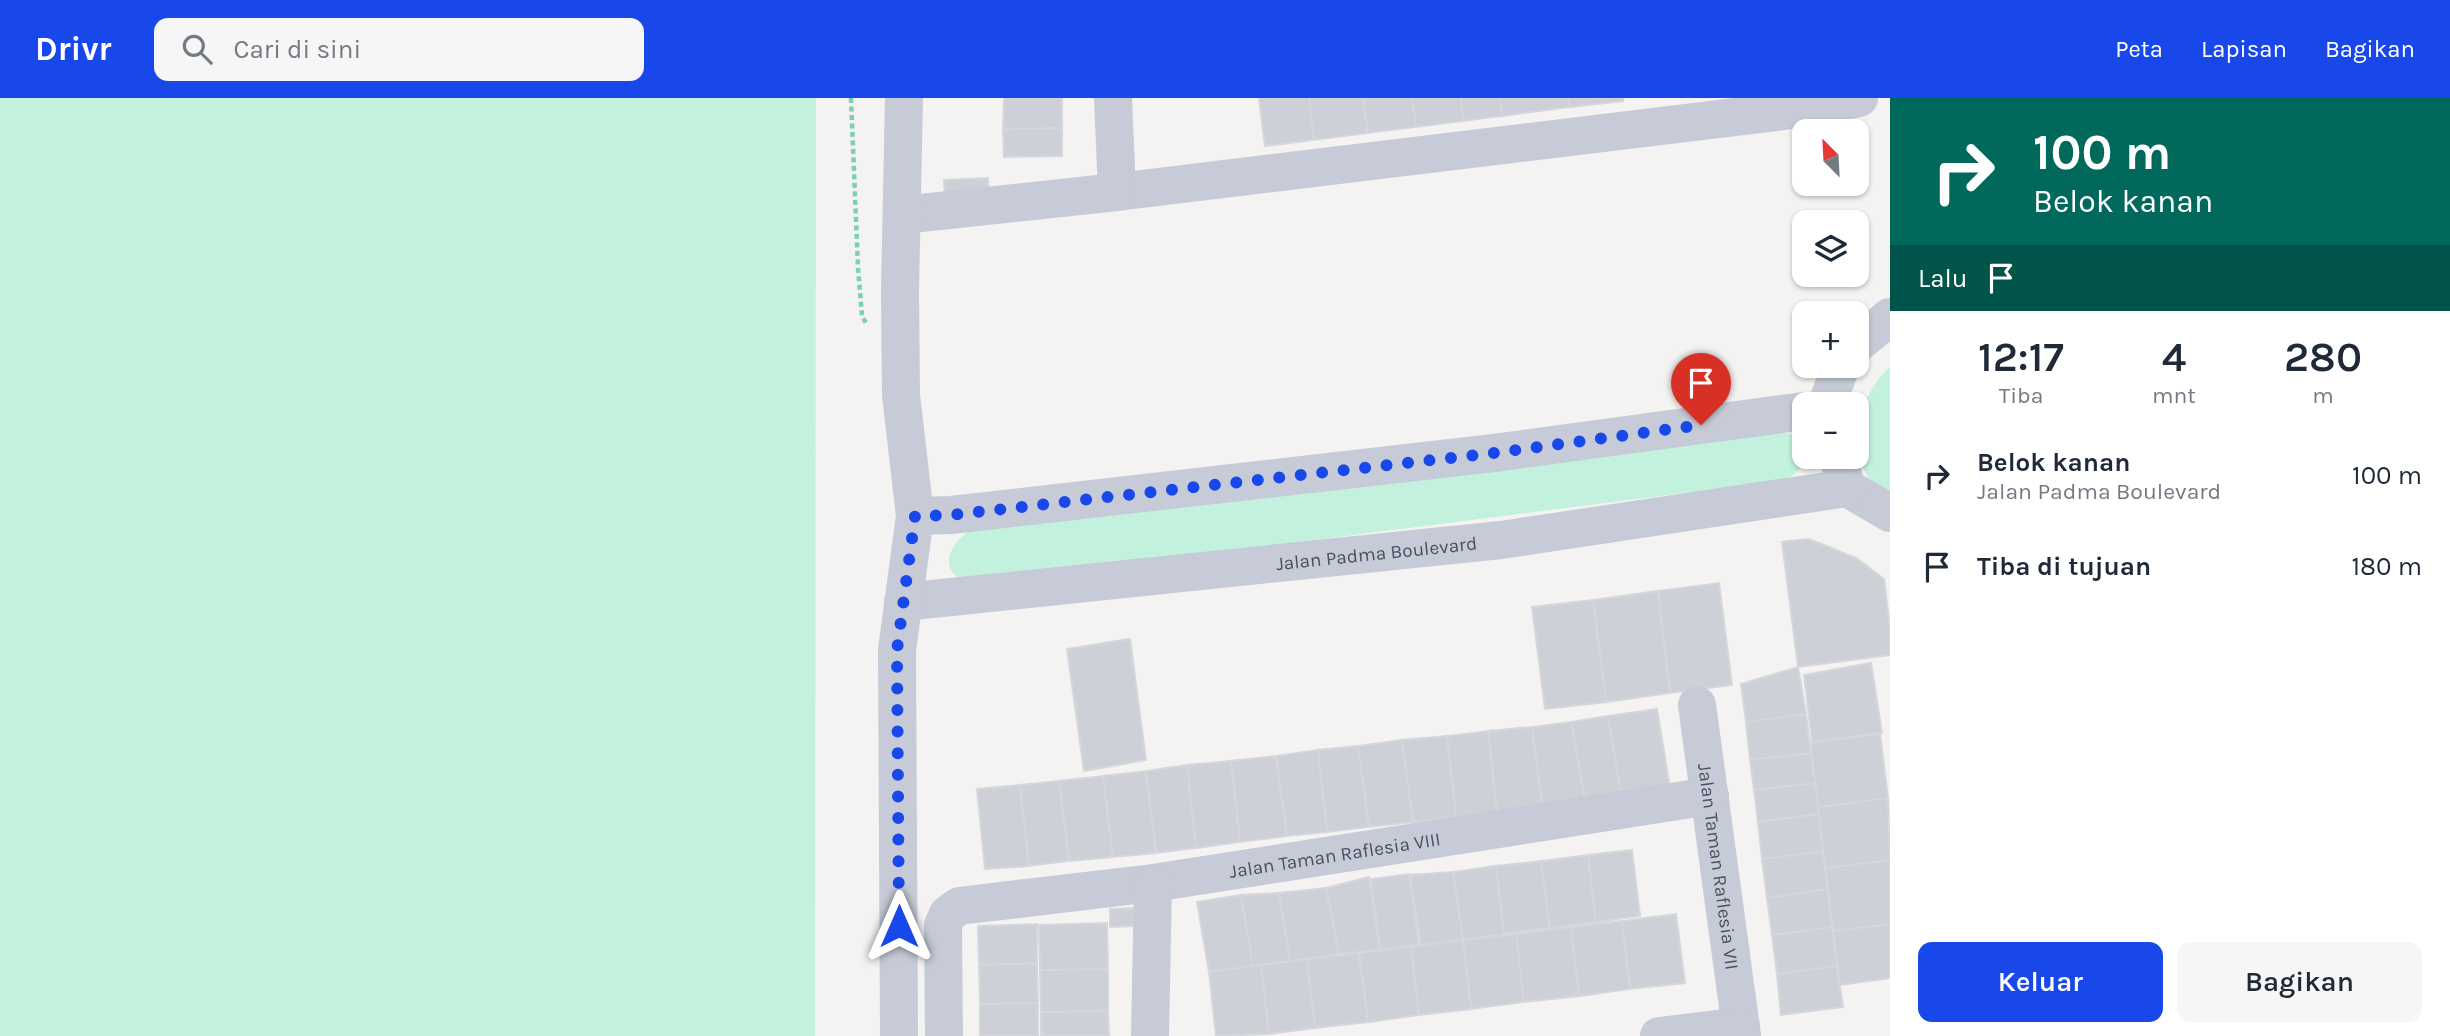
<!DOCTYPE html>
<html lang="id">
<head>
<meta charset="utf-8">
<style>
	:root { --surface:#fff; --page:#f6f6f7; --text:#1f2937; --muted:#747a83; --accent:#1848e9 }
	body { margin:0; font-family:Karla,sans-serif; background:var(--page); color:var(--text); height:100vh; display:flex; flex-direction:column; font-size:26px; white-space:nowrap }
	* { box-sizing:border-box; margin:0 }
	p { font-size:23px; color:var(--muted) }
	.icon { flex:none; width:38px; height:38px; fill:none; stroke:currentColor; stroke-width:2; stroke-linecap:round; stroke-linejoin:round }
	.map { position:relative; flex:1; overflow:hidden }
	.side { display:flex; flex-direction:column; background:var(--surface); width:560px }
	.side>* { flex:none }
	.hud { background:#00695c; color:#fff; overflow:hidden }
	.needle { width:46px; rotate:336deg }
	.controls { position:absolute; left:1792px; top:21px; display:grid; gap:14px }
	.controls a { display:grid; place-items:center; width:77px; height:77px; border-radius:14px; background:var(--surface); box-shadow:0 2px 5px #0004; font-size:35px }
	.pin { position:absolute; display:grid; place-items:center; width:60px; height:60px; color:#fff; margin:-72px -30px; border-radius:50% 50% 50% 0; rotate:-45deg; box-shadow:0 0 7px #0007 }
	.pin .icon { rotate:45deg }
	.me { position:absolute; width:77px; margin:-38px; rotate:0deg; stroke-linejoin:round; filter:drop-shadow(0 0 5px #0008) }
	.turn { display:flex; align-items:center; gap:24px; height:147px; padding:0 28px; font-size:32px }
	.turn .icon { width:91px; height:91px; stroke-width:2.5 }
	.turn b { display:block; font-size:49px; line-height:60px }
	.then { display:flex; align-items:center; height:66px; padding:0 28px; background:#0003; gap:14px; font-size:26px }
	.eta { display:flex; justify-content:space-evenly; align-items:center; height:119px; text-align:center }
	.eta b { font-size:42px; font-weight:600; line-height:49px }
	.primary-button { display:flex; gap:14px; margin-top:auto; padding:14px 28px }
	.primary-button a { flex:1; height:80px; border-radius:14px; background:var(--accent); color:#fff; font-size:28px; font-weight:600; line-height:80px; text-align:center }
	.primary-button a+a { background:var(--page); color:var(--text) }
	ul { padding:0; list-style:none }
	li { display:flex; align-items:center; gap:21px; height:91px; padding:0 28px }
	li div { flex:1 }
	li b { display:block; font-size:26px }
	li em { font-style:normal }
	header { display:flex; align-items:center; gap:42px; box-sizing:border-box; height:98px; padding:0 35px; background:var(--accent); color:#fff }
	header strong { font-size:33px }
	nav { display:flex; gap:38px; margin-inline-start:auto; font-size:24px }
	.search { width:490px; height:63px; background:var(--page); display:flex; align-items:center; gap:18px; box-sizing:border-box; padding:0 24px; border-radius:14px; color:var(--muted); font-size:26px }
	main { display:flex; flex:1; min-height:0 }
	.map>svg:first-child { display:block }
</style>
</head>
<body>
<header>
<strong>Drivr</strong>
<div class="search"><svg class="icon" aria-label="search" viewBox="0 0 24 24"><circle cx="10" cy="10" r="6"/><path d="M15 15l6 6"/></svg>Cari di sini</div>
<nav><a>Peta</a><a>Lapisan</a><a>Bagikan</a></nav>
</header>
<main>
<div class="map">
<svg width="1890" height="938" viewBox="0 0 1890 938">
	<rect width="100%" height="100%" fill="#f4f3f2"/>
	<!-- green -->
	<path fill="#c2f1de" d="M0,0H816L815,938H0Z
		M1890,269V397C1886,394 1880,391 1876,388C1842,358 1860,294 1890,269Z
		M1778,334C1814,336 1814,368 1785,382L977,485C972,483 965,483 961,481C936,468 955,441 971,432Z"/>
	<!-- building -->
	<path fill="#ced0d7" stroke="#d6d7dd" stroke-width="2" d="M1004,0H1062V30L1003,31Z
		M1259,0H1309L1314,42L1265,48Z
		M1309,0H1363L1368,35L1314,42Z
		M1363,0H1412L1416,29L1368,35Z
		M1412,0H1461L1463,23L1416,29Z
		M1461,0H1500L1502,18L1463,23Z
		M1500,0H1569L1570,9L1502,18Z
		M1569,0H1623V3L1570,9Z
		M1062,30V58L1004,59L1003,31Z
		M988,80L989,101L945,103L944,82Z
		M1809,441L1856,460L1884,481L1890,530V557L1798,569L1782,444Z
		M1719,485L1732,587L1670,595L1658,493Z
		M1658,493L1670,595L1606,604L1593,502Z
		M1593,502L1606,604L1545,611L1532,509Z
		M1130,541L1146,662L1084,673L1067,551Z
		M1871,565L1882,635L1812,644L1804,577Z
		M1798,569L1806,616L1746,624L1741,586Z
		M1657,611L1670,690L1621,697L1608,618Z
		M1806,616L1811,655L1750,662L1746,624Z
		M1608,618L1621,697L1585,702L1571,624Z
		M1571,624L1585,702L1542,708L1532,629Z
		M1532,629L1542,708L1497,714L1488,633Z
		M1488,633L1497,714L1456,719L1447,638Z
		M1880,636L1888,700L1818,709L1810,645Z
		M1447,638L1456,719L1413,724L1402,642Z
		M1402,642L1413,724L1369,729L1358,648Z
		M1358,648L1369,729L1327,734L1318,652Z
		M1318,652L1327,734L1287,738L1276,658Z
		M1811,655L1815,685L1754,692L1750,662Z
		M1276,658L1287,738L1240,744L1231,663Z
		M1231,663L1240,744L1196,750L1187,667Z
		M1187,667L1196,750L1156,755L1146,673Z
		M1146,673L1156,755L1113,759L1103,678Z
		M1103,678L1113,759L1069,763L1059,683Z
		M1059,683L1069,763L1029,768L1020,687Z
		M1815,685L1819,716L1758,724L1754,692Z
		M1020,687L1029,768L985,771L977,691Z
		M1888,700L1890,762L1825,770L1818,709Z
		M1819,716L1823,753L1762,761L1758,724Z
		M1632,752L1640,818L1596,824L1588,757Z
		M1823,753L1828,791L1767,800L1762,761Z
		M1588,757L1596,824L1550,830L1541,763Z
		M1890,762V826L1833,833L1825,770Z
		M1541,763L1550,830L1504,836L1496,768Z
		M1496,768L1504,836L1463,842L1453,774Z
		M1453,774L1463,842L1421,847L1410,777Z
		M1409,776L1419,847L1380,852L1371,781Z
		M1369,779L1380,852L1339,856L1326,790Z
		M1326,790L1339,856L1290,863L1279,795Z
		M1828,791L1832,829L1772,837L1767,800Z
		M1279,795L1290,863L1253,868L1241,797Z
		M1241,797L1253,868L1209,874L1197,804Z
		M1134,810L1135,828L1110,829V811Z
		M1676,816L1685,885L1630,891L1622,823Z
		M1622,823L1630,891L1579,898L1571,829Z
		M1107,825L1108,871L1040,872L1039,827Z
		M1037,826V865L979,867L978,828Z
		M1890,826V880L1840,887L1833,833Z
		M1571,829L1579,898L1524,904L1516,836Z
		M1832,829L1837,868L1777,876L1772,837Z
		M1516,836L1524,904L1471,911L1463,842Z
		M1463,842L1471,911L1419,917L1411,849Z
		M1411,849L1419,917L1368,924L1359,855Z
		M1359,855L1368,924L1315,930L1307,861Z
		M1307,861L1315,930L1269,936L1261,867Z
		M1037,865L1038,905L980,906L979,867Z
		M1261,867L1269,936L1216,938L1209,874Z
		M1837,868L1843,909L1781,917L1777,876Z
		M1108,871V913L1041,914L1040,872Z
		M1038,905V938H980V906Z
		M1108,913L1109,938H1041V914Z"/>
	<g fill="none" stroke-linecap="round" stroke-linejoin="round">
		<!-- path -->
		<path stroke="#79d0b7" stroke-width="4.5" stroke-dasharray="5 3.5" stroke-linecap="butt" d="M851,0L858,170L862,218L866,225"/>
		<!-- minor -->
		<g stroke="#c6cbd7" stroke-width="38">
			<path d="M1117,94L1809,10L1859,0"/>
			<path d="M902,117L1117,94L1113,0"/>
			<path d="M1857,246L1890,219"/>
			<path d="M1827,306L1841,268"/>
			<path d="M1838,359L1847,390L1890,415"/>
			<path d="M915,418L951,417L1494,355L1804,313"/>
			<path id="s1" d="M903,504L1501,442L1847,390"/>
			<path id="s2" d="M1697,607L1742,938"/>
			<path d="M899,938L897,552L915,418L901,297L900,193L904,0"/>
			<path id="s3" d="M944,938L943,827L948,816L959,808L1153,785L1710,698"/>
			<path d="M1150,938L1153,785"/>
			<path d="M1659,938L1741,928"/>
		</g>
	</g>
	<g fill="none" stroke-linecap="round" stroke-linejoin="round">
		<!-- route -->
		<path stroke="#1848e9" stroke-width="12" stroke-dasharray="0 21.6" d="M899,828L897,552L915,418L951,417L1494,355L1701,327"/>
	</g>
	<g text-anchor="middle" stroke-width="6" stroke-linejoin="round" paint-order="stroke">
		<!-- street labels -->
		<g font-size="19" fill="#495160" stroke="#fff">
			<text dy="7" stroke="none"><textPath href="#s1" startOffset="476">Jalan Padma Boulevard</textPath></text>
			<text dy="7" stroke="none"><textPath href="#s3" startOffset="516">Jalan Taman Raflesia VIII</textPath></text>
			<text dy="7" stroke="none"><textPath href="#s2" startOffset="163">Jalan Taman Raflesia VII</textPath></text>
		</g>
	</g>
</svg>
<div class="controls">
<a><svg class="needle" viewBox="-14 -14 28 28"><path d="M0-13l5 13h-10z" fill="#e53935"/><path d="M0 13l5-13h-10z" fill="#747a83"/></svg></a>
<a><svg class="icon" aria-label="layers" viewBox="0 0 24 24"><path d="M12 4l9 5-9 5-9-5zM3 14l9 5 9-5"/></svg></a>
<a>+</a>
<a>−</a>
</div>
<div class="pin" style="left:1701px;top:327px;background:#d93025"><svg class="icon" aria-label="arrive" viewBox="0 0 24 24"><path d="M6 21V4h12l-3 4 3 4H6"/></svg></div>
<svg class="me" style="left:899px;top:828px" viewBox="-20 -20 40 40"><path d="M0-17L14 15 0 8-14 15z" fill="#1848e9" stroke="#fff" stroke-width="4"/></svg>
</div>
<section class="side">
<div class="hud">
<div class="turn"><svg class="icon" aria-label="right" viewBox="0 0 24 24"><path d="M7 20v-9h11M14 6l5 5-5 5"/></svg><div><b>100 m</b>Belok kanan</div></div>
<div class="then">Lalu<svg class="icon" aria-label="arrive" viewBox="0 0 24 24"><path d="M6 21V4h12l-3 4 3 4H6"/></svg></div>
</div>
<div class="eta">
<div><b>12:17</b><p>Tiba</p></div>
<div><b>4</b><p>mnt</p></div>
<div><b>280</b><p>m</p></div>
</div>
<ul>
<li><svg class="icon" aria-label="right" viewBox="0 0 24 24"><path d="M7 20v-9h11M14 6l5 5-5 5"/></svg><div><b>Belok kanan</b><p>Jalan Padma Boulevard</p></div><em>100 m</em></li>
<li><svg class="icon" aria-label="arrive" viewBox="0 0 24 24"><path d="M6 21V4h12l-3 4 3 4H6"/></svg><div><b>Tiba di tujuan</b></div><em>180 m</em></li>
</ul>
<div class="primary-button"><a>Keluar</a><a>Bagikan</a></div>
</section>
</main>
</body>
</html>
